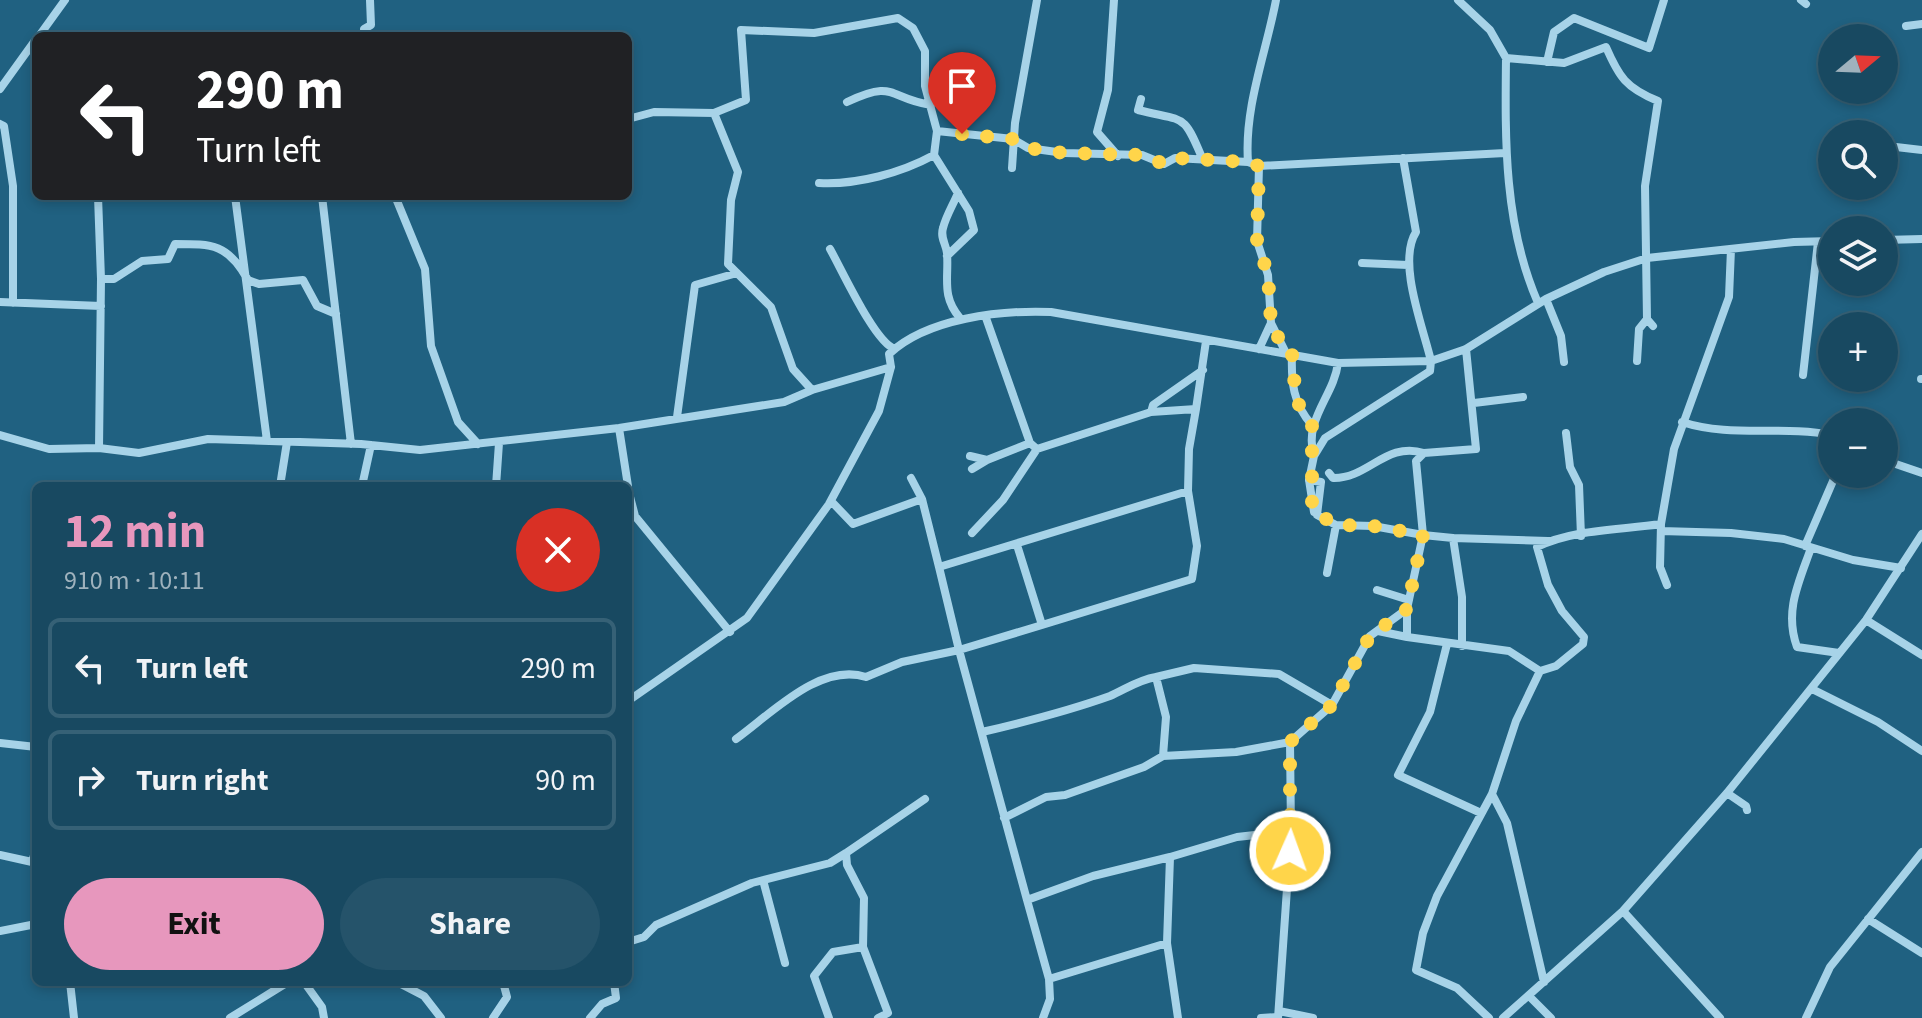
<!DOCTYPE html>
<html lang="en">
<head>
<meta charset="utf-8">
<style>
	:root { --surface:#184961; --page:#25536a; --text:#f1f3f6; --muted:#9fb2bd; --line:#366176; --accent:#e797bd }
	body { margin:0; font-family:"Source Sans 3",sans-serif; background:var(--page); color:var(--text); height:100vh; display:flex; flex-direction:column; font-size:30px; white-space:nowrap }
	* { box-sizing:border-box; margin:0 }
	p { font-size:26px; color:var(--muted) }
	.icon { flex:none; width:44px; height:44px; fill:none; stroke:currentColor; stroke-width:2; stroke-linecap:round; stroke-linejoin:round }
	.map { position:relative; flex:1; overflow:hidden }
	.details { position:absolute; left:32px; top:482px; width:600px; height:504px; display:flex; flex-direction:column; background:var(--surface); border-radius:12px; box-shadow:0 4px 12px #0003,0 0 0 2px var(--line) }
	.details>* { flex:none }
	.hud { position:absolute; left:32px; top:32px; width:600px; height:168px; border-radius:12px; box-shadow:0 4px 12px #0003,0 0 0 2px var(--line); background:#202124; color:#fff; overflow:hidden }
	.needle { width:52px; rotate:71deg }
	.controls { position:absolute; left:1818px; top:24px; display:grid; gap:16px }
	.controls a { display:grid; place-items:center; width:80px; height:80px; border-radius:50%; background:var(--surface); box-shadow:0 4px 12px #0003,0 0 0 2px var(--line); font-size:40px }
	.pin { position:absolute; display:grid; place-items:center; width:68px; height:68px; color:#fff; margin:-82px -34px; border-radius:50% 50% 50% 0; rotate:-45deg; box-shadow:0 0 8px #0007 }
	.pin .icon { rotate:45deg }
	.me { position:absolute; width:88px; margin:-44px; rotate:2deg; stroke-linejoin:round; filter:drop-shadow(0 0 6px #0008) }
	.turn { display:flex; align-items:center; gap:28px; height:168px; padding:0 32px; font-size:36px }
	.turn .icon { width:104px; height:104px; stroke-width:2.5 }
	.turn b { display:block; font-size:56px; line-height:68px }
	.round { display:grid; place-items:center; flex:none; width:84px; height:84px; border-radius:42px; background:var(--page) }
	.headline { display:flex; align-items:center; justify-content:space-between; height:136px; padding:0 32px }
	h1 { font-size:48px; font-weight:700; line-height:60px; color:var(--accent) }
	.cta { display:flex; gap:16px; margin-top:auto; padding:16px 32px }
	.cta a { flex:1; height:92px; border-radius:48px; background:var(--accent); color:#111; font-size:32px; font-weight:700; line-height:92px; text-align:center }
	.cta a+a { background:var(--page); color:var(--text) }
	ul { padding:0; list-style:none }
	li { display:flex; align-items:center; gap:24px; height:100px; margin:0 16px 12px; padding:0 16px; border:4px solid var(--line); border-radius:12px }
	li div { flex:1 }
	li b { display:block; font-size:30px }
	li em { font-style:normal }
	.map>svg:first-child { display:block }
</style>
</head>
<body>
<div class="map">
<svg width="1922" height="1018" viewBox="0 0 1922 1018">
	<rect width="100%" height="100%" fill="#206181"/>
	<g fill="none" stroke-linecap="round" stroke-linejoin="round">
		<!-- minor -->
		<path stroke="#a7d3e8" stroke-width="8" d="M1114,0L1108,90L1097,132L1118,156
			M1458,0L1490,30L1506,58
			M1801,0L1806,4
			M1906,26L1922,24
			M39,36L65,0
			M365,36L364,29L371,25L370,0
			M1547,62L1554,32L1574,18L1649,48L1664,0
			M0,89L36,39
			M1141,99L1138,110C1186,122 1183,112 1203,160
			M847,102C896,79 887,98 931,105
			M628,119L654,112L714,113
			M0,124L4,126L13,186V303
			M937,131L1013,139L1028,148L1064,153L1142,155L1164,164L1175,158L1248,162L1259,166L1505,153
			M1884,151L1896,147L1922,150
			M1403,158L1416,232C1397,262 1423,327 1431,361L1430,371L1325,438L1314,456L1309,480L1321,482L1317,515L1336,525L1373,526L1423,535L1407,609V637L1509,651L1540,671L1556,666L1583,644L1584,637L1562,611L1548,585L1537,547C1573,529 1621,530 1661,524
			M1248,162C1244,107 1266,53 1276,0
			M1259,166L1257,241L1268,275L1271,323L1259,349
			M1012,168L1015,123L1037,0
			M819,183C857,185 901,173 934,155
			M958,193C953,205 946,216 943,228C940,238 946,244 947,253C949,278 941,296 960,318
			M98,196L101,279L99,448
			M235,196L267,441
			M322,196L351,444
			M395,196L425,269L431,346L458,422L478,444
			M1884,240L1922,239
			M830,249C842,270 875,343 895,349
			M1362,263L1408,265
			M101,279H114L142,261L168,259L175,244C213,244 228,244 248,280L259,284L303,280L317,306L336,314
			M1546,299L1561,336L1564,362
			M0,302L101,306
			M1538,303C1504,225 1505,141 1506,58L1564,63L1606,47C1619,77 1626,88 1658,101L1645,186L1647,319L1653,326
			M986,318L1030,443L1037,449L1151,412
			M1271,323L1286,353
			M1292,354C1291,382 1293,404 1312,425
			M1637,361L1639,329L1647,319
			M1203,370L1153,405L1151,412L1196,409L1206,341
			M1803,375L1818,242
			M1921,379H1922
			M812,390L793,369L771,307L728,264L731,200L738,172L714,113L746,100L741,30L814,33L898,18L913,28L925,51V86L937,131L934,155L969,211L974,230L947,256
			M1474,403L1523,397
			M677,417L695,285L737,273
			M1682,422C1731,438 1782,425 1832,435
			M619,428L628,486
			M1566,433L1570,467L1579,485L1581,536
			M0,435L49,449L99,448L139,453L208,439L361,444L420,450L619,428L784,402L812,390L891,367L889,354C927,318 1001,310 1051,312L1338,363L1431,361L1466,349L1546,299L1604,272L1647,258L1794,242L1832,241
			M970,456L987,460L1030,443
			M1314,456C1303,420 1334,396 1338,363
			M1884,460L1922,473
			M972,469L987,460
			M1329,473L1333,478C1368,479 1386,441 1424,453
			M911,478L922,499L939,567
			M1309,480L1314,512
			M280,486L287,442
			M362,486L371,445
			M496,486L499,443
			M628,489L635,516L730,632
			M831,501L853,524L922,499
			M1661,531L1731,533L1784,539L1853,560L1901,568
			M972,533L1003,500L1037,449
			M1453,538L1548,541
			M1017,545L1042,625L959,650L939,567L1188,491
			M1805,546L1836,474
			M1811,548C1799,582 1784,611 1797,647L1839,653
			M1327,573L1336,525
			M1667,585L1660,567L1661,524L1674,449L1729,297L1731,249
			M1377,590L1409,600
			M1866,620L1922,655
			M1042,625L1192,579L1197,546L1188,491L1189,449L1196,409
			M1378,631L1407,637
			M1447,644L1430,712L1398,775L1481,813
			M1462,646V597L1453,538L1423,535L1416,461L1424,453L1476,449L1466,349
			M1812,689L1878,722L1922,751
			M628,701L747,618L829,504L879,411L891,367
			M1332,705L1279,674L1194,668L1156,677L1166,717L1163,756L1236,752L1290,742L1332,705L1370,636L1407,609
			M982,732C1025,722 1068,711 1110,696C1126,689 1138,680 1156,677
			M736,739C771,714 820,662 866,677L902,662L959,650L1027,900
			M0,743L36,747
			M1727,793L1746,806L1747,810
			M1492,794L1507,823L1544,982
			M1004,818L1046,797L1065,795L1144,767L1163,756
			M846,853L925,799
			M0,855L32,862L36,849
			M763,880L785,963
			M1623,911L1720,1018
			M1868,919L1922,953
			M0,931L36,924
			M628,942L644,937L656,925L752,883L830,863L846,853L847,865L864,898L863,947L888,1013L878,1018
			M1167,943L1049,979L1027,900L1093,876L1170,857
			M70,982L74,1018
			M304,982L322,1007L324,1018
			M397,982L424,996L441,1018
			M1529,996L1551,1018
			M1279,1011L1313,1018
			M230,1018L288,982
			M493,1018L507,997L503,982
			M590,1018L602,1004L616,998L614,982
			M829,1018L814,976L833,952L863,947
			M1043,1018L1050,999L1049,979
			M1178,1018L1167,943L1170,857L1237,837L1291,831
			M1261,1018L1278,1017
			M1278,1018L1291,831L1290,742
			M1489,1018L1457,988L1416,970L1423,933L1437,896L1492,794L1516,721L1540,671
			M1503,1018L1623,911L1727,793L1866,620L1922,534
			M1806,1018L1830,967L1922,852"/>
	</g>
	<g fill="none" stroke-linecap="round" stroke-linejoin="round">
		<!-- route -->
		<path stroke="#ffd54a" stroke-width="14" stroke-dasharray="0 25.2" d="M962,134L1013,139L1028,148L1064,153L1142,155L1164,164L1175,158L1248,162L1259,166L1257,241L1268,275L1271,323L1286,353L1292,354L1296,400L1312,425V510L1336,525L1373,526L1423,535L1407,609L1370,636L1332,705L1290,742V851"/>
	</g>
</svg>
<div class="controls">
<a><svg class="needle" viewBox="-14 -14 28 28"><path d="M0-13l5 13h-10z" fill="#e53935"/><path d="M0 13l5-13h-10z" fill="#9fb2bd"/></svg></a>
<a><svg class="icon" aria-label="search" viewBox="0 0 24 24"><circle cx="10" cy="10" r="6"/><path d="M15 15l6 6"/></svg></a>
<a><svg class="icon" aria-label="layers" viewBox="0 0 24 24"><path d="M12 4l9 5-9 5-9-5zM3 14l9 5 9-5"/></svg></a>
<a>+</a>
<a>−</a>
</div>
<div class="pin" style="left:962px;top:134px;background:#d93025"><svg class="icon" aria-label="arrive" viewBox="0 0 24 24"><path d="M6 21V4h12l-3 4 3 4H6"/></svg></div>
<svg class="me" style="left:1290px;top:851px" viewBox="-20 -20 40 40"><circle r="17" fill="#ffd54a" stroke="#fff" stroke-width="3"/><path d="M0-11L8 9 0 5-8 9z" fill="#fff"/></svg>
<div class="hud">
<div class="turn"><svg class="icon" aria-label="left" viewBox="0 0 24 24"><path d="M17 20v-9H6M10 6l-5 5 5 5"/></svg><div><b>290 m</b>Turn left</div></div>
</div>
<section class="details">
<div class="headline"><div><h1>12 min</h1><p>910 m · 10:11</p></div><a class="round" style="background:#d93025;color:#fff"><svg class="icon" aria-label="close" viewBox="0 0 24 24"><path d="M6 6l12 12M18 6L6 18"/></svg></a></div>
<ul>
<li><svg class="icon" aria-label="left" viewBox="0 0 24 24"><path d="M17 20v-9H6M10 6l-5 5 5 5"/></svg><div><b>Turn left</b></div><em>290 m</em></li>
<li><svg class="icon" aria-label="right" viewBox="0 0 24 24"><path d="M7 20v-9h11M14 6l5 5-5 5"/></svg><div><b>Turn right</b></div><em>90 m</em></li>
</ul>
<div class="cta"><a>Exit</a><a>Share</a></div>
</section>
</div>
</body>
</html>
